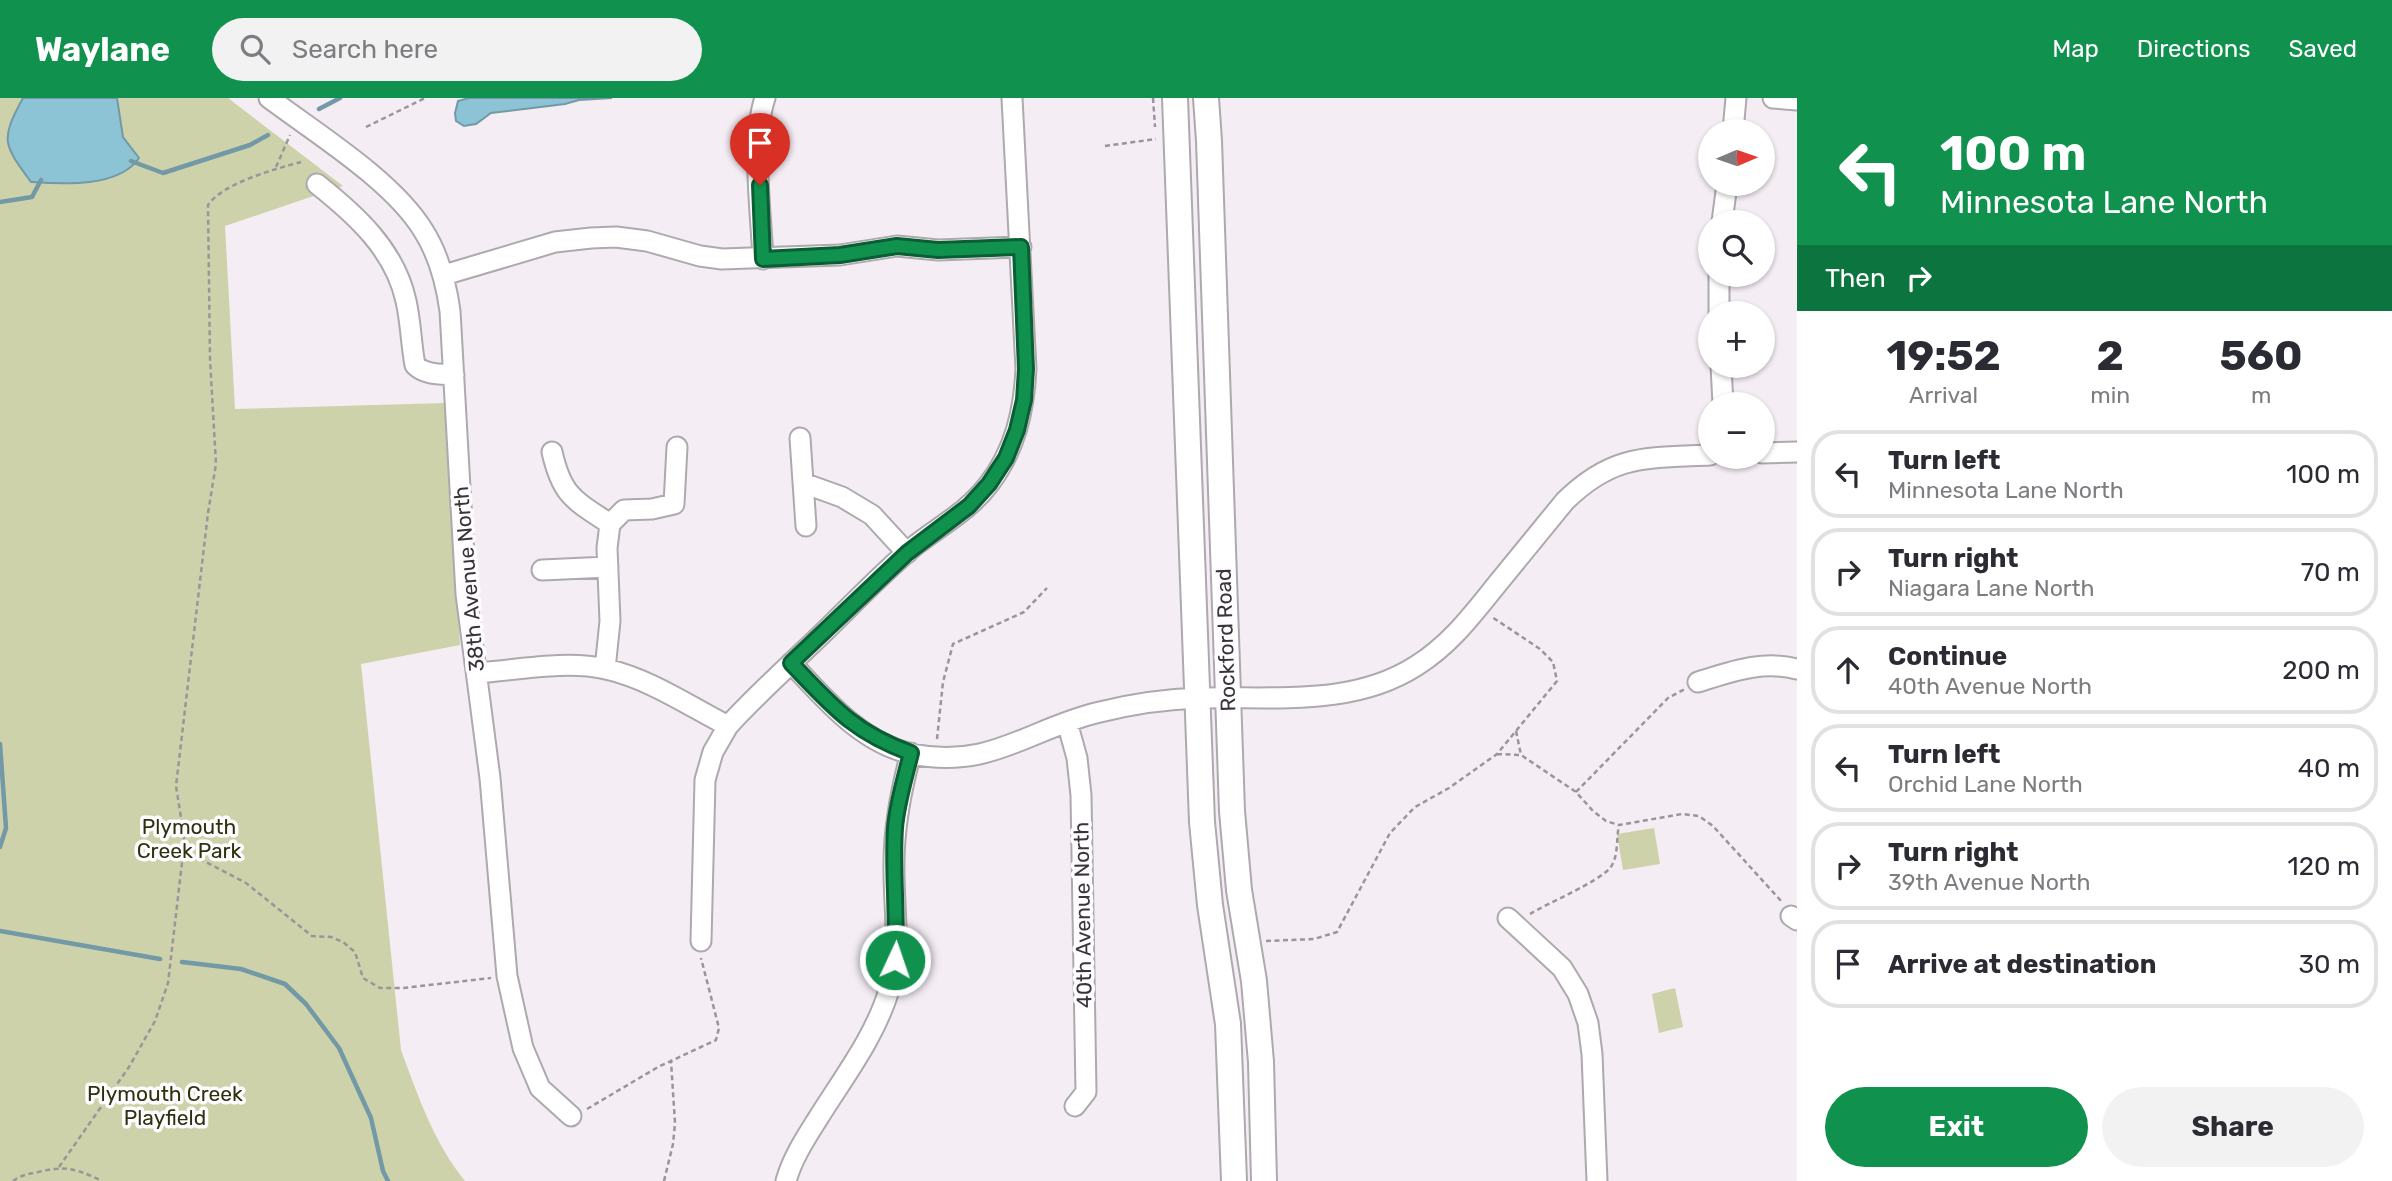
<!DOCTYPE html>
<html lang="en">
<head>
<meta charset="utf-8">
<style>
	:root { --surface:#fff; --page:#f2f2f3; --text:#2b2b33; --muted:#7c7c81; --line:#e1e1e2; --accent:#10914e }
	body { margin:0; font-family:Rubik,sans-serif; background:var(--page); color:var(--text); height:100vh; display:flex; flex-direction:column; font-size:26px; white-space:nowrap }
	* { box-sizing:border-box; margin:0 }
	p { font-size:23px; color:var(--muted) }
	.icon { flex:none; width:38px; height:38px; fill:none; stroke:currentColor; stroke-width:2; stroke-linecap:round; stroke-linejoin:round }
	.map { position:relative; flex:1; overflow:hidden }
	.drawer { display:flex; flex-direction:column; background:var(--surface); width:595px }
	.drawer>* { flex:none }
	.hud { background:#10914e; color:#fff; overflow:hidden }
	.needle { width:46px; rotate:88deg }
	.buttons { position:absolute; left:1698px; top:21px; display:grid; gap:14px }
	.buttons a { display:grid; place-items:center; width:77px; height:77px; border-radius:50%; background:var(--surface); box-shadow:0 2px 5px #0004; font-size:35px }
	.pin { position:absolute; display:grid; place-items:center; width:60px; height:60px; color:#fff; margin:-72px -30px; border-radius:50% 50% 50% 0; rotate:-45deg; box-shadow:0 0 7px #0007 }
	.pin .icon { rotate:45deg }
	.me { position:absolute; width:77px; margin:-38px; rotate:3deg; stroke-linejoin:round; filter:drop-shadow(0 0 5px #0008) }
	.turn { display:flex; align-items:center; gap:24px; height:147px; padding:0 28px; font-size:32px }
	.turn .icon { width:91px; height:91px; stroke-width:2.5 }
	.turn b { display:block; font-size:49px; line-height:60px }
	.then { display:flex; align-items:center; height:66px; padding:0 28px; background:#0003; gap:14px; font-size:26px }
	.eta { display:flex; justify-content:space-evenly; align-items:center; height:119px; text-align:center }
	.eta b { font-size:42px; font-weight:700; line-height:49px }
	.primary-button { display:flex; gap:14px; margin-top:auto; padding:14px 28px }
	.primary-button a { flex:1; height:80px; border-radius:42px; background:var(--accent); color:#fff; font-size:28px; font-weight:700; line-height:80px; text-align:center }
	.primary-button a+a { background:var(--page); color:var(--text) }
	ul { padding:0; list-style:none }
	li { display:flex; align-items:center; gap:21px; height:88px; margin:0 14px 10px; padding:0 14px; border:4px solid var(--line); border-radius:28px }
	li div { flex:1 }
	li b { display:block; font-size:26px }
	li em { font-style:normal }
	header { display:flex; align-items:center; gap:42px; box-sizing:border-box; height:98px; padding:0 35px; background:var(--accent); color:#fff }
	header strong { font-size:33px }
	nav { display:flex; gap:38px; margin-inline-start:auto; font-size:24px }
	.search { width:490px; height:63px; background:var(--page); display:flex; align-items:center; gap:18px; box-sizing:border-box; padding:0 24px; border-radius:38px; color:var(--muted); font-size:26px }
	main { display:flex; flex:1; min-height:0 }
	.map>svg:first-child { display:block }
</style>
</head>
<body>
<header>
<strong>Waylane</strong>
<div class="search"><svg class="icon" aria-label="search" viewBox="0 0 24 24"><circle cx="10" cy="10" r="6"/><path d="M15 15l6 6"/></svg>Search here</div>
<nav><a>Map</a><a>Directions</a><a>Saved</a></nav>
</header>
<main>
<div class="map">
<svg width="1797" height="1083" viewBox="0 0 1797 1083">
	<rect width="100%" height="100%" fill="#f4edf4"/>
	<!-- green -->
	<path fill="#cdd2aa" d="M0,0H228L343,88L225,128L235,311L445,305L460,547L361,566L401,952C418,998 434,1045 465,1083H0Z
		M1654,730L1660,766L1623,772L1617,736Z
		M1675,890L1683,929L1659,935L1652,896Z"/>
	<!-- water -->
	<path fill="#8cc4d5" stroke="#7399a6" stroke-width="2" d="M23,0H117L123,39L139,60C119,90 62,86 31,84C3,46 0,42 23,0Z
		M469,0H612L579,2L565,6L491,15L476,26L464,28L456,23L455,15L458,3Z"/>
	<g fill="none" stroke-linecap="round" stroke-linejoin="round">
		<!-- stream -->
		<path stroke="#7399a6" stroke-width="4.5" d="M319,11L340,0
			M131,63L163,75L250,47L268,37
			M0,104L32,99L41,82
			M0,646L6,730L0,749
			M0,833L160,861
			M182,864L241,871L285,886L306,906L339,950L371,1020L383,1073L388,1083"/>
		<defs>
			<path id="minor" d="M269,0C317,36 392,82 423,132C439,157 446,184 450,213L466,496L490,680L507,878L523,950L540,990L571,1018
				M1773,0L1797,2
				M1733,33L1736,0
				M317,86C356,117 395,152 406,203C411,225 411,246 415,267C425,277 440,276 454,277
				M1722,124L1727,86
				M763,161C761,115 751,41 765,0
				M444,177L555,144L591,140L616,139L647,143L700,158L722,161L840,157L897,148L938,152L1021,149
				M1719,177V215
				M1721,268L1723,306
				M800,340L806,428
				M552,354C562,398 574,402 610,426
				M1762,355L1797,354
				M803,385L842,399L872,417L907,455
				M542,472L608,469
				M791,565C826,602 861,645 912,656C991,672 1030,630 1100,614C1132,606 1167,601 1200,600C1273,598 1352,609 1416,568C1450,547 1473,516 1498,485C1520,458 1542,431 1565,403C1613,356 1646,360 1710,357
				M605,571L610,523L607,450L610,426L624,412L652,411L674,406L677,349
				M477,575C519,572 565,562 606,571C650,581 689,608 728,628
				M1698,584C1731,574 1762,562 1797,571
				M1067,624L1077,660L1081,697L1086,994L1075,1008
				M1791,818L1797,822
				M1508,820L1562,870L1578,896L1588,925L1592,956L1597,1083
				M701,843L705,682L713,654L728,628C758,595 791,566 823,535C852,507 881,476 912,450C938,429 968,414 989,386C1015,352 1024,313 1026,271L1012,0
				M786,1083C792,1061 805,1041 817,1022C843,980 875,939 889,892C902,851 893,807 894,765C894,727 901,692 911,655"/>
			<path id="major" d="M1175,0L1202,724L1210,807L1228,926L1234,1083
				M1206,0L1209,43L1232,713L1239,792L1254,883L1261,964L1264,1083"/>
		</defs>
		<!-- minor casing -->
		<use href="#minor" stroke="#aea8af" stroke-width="23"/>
		<!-- major casing -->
		<use href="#major" stroke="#aea8af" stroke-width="28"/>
		<!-- path -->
		<path stroke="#9a959a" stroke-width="2.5" stroke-dasharray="5 3.5" stroke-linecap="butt" d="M1153,0L1155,29
			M366,29L425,0
			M1105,48L1156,41
			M276,69L290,37
			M1516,633L1521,657
			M937,641L943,584L953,546L1024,514L1047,490
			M1497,656L1521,657L1576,694L1593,713L1606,723L1619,727L1682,716L1699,718L1713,728L1782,804
			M1576,694L1668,600L1685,591
			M183,756L204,763L246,785L312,838L331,839L343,844L355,854L363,880L380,890H403L491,880
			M1530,816C1548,805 1598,784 1610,770C1619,759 1616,740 1619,727
			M1266,843L1314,841L1337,834L1390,735L1415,709L1449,690L1497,656L1557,583L1553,564L1540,551L1492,519
			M587,1011L658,969L716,942L719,930L701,860
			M59,1069L129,969L155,923L168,885L183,756L184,739L176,688L208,415L216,366L210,261L208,107C223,85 275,71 301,64
			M13,1083C21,1077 29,1076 38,1074C66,1067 77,1071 102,1083
			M664,1083L673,1046L675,1025L671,963"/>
		<!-- minor -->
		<use href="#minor" stroke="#fff" stroke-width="19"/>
		<!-- major -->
		<use href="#major" stroke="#fff" stroke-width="24"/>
	</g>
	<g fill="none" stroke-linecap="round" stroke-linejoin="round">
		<defs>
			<path id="route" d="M760,87L763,161L840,157L897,148L938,152L1021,149L1026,271L1024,302L1017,332L1006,360L989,386L969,408L907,455L791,565C832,608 853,634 911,655C905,680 897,705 895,730C892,774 898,818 895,862"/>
		</defs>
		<!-- route casing -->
		<use href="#route" stroke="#0a5e33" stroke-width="18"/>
		<!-- route -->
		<use href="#route" stroke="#10914e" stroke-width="12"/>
	</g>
	<g text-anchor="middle" stroke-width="7" stroke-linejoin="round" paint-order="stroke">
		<!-- street labels -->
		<g font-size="21" fill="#383538" stroke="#fffcff">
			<text transform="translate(469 481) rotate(-95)" y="7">38th Avenue North</text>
			<text transform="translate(1226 542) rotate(-92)" y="7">Rockford Road</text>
			<text transform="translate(1083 817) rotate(-91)" y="7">40th Avenue North</text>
		</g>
		<!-- park labels -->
		<g font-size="21" fill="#2e310c" stroke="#fffcff">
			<text x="189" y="736">Plymouth<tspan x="189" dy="24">Creek Park</tspan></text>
			<text x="165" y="1003">Plymouth Creek<tspan x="165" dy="24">Playfield</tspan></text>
		</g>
	</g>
</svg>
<div class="buttons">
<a><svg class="needle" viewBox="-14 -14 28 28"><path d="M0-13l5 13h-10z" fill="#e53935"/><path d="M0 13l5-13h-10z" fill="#7c7c81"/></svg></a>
<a><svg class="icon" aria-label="search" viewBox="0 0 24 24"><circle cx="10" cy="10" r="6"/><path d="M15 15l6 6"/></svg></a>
<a>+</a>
<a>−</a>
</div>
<div class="pin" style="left:760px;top:87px;background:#d93025"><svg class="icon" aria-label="arrive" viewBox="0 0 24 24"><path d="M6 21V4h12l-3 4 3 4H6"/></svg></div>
<svg class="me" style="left:895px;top:862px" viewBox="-20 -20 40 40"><circle r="17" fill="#10914e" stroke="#fff" stroke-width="3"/><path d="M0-11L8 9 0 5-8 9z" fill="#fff"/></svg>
</div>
<section class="drawer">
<div class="hud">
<div class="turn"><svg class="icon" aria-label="left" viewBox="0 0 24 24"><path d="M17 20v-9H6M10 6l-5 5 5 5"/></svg><div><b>100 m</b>Minnesota Lane North</div></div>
<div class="then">Then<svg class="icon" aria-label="right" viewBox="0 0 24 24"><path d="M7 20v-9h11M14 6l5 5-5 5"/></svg></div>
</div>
<div class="eta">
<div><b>19:52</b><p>Arrival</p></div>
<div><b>2</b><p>min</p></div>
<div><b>560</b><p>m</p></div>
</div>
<ul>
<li><svg class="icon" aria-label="left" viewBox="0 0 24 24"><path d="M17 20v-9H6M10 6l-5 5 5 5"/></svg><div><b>Turn left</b><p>Minnesota Lane North</p></div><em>100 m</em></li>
<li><svg class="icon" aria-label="right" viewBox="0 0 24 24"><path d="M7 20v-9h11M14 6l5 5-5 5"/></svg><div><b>Turn right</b><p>Niagara Lane North</p></div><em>70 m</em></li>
<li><svg class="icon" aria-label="ahead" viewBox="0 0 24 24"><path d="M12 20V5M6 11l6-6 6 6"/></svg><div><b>Continue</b><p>40th Avenue North</p></div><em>200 m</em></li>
<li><svg class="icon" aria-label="left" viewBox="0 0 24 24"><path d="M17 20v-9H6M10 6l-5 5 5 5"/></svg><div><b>Turn left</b><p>Orchid Lane North</p></div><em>40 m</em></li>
<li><svg class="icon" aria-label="right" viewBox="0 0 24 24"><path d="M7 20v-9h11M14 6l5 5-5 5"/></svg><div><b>Turn right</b><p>39th Avenue North</p></div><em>120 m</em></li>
<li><svg class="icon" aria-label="arrive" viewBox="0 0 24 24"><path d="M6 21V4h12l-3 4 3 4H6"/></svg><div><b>Arrive at destination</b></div><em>30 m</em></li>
</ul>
<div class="primary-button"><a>Exit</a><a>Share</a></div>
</section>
</main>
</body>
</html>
